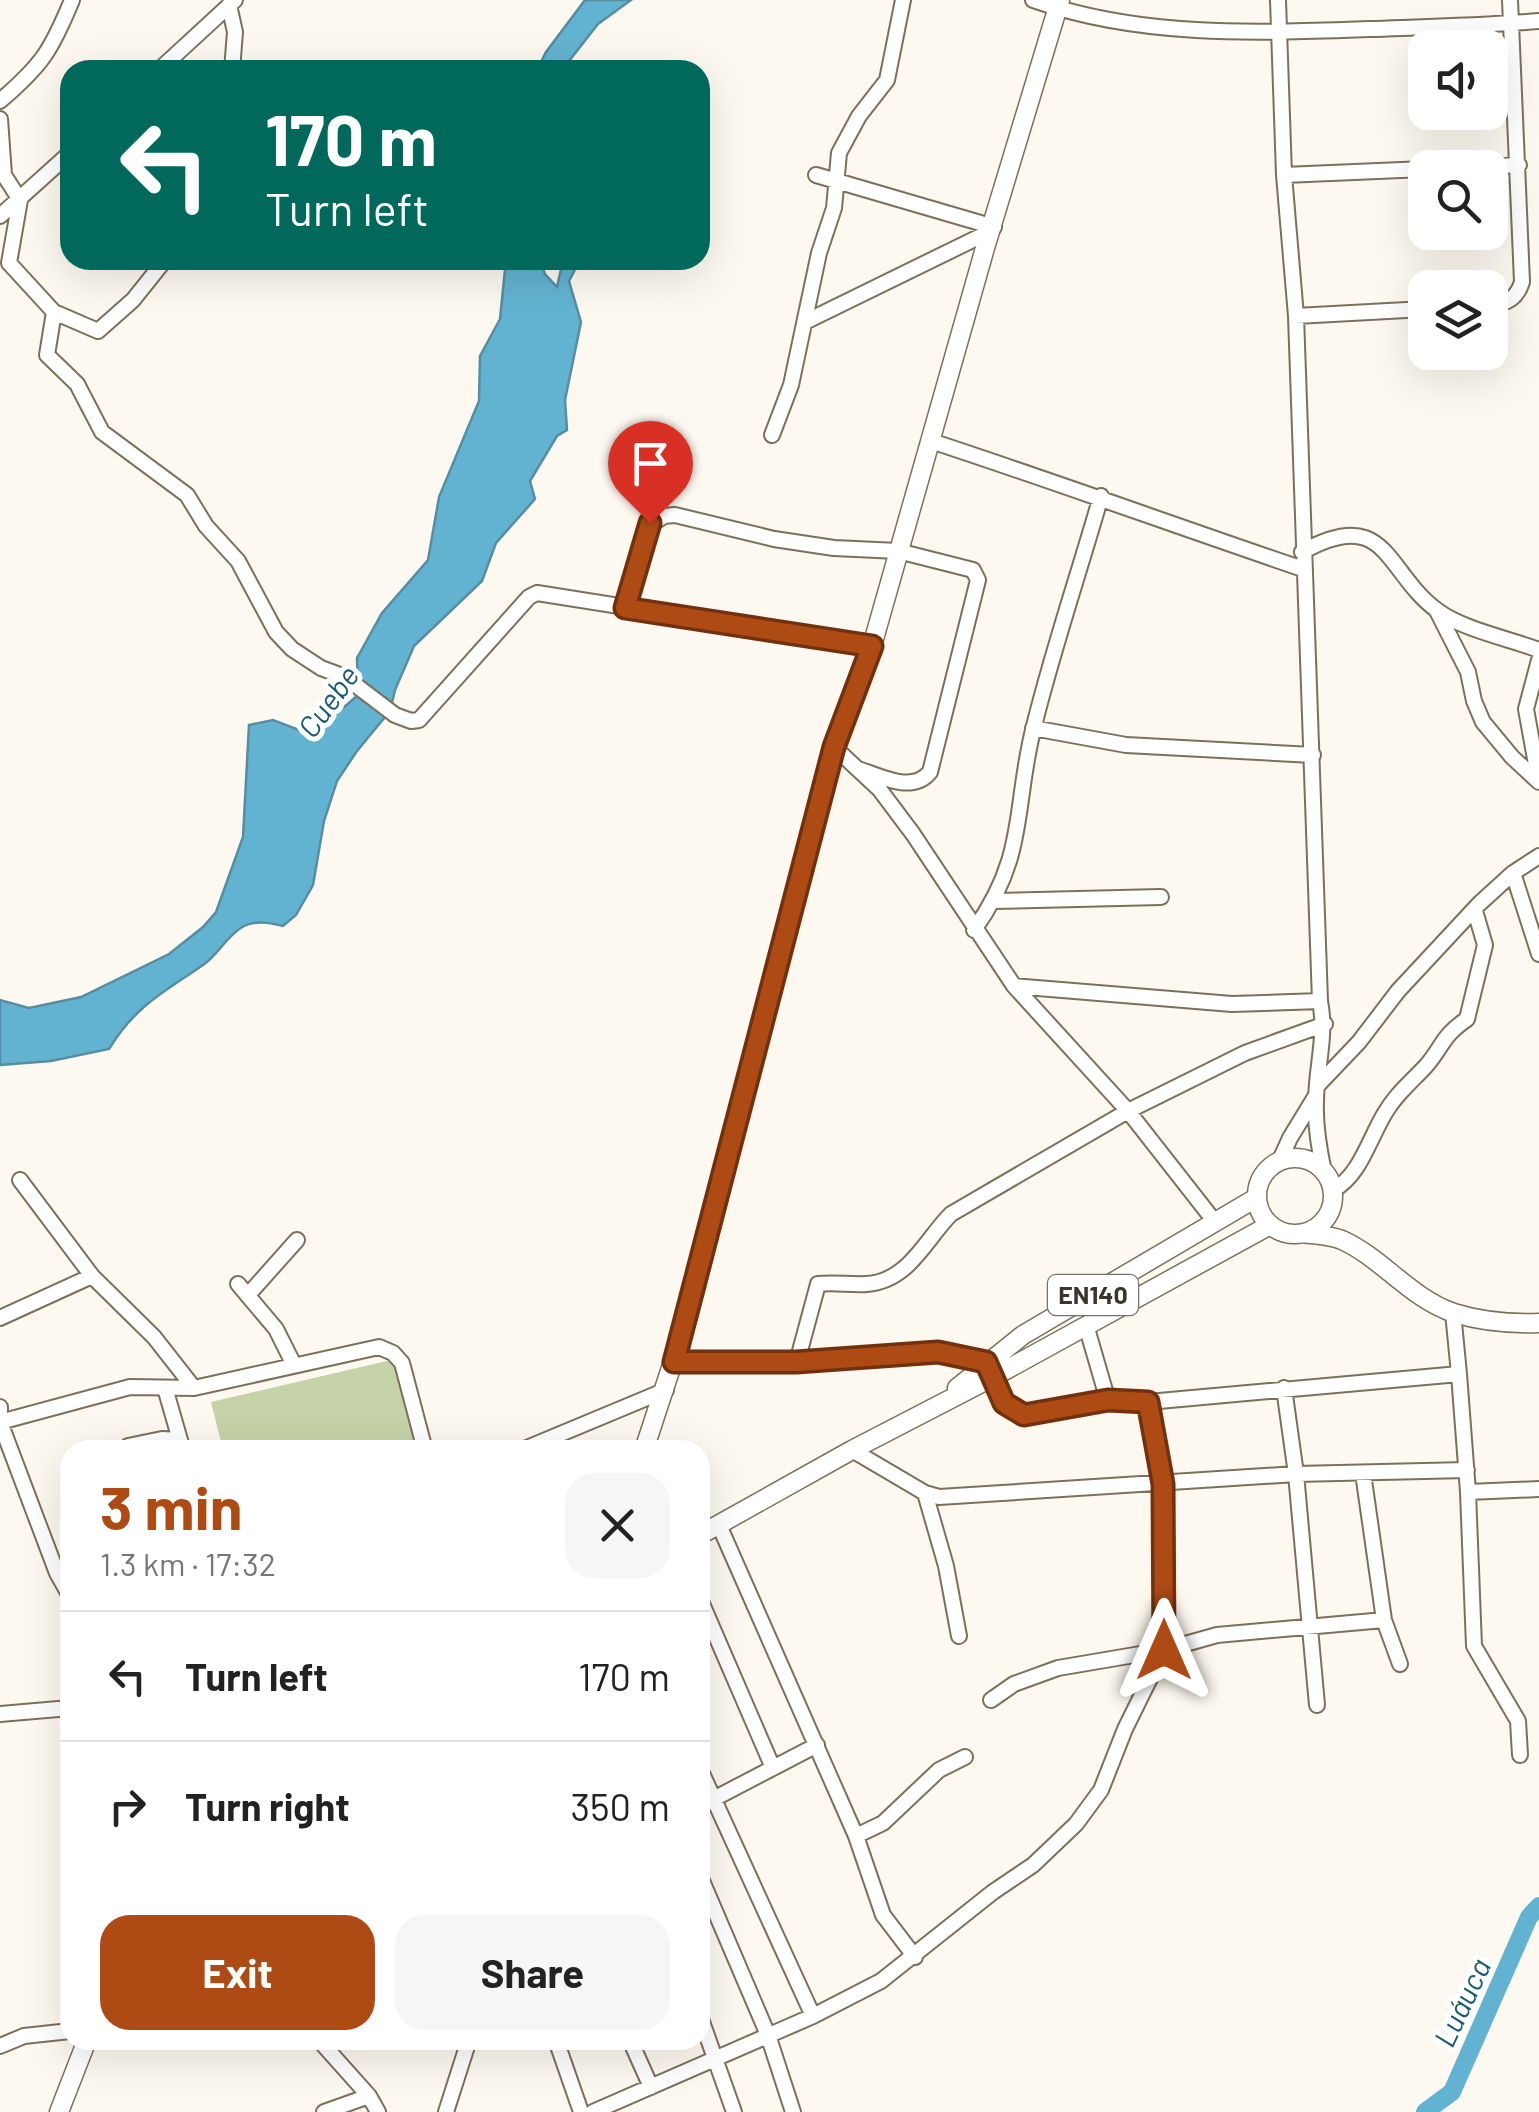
<!DOCTYPE html>
<html lang="en">
<head>
<meta charset="utf-8">
<style>
	:root { --surface:#fff; --page:#f6f6f6; --text:#222; --muted:#767676; --line:#e0e0e0; --accent:#ae4b15 }
	body { margin:0; font-family:Barlow,sans-serif; background:var(--page); color:var(--text); height:100vh; display:flex; flex-direction:column; font-size:38px; white-space:nowrap }
	* { box-sizing:border-box; margin:0 }
	p { font-size:32px; color:var(--muted) }
	.icon { flex:none; width:55px; height:55px; fill:none; stroke:currentColor; stroke-width:2; stroke-linecap:round; stroke-linejoin:round }
	.map { position:relative; flex:1; overflow:hidden }
	.details { position:absolute; left:60px; top:1440px; width:650px; height:610px; display:flex; flex-direction:column; background:var(--surface); border-radius:30px; box-shadow:0 10px 40px #0002 }
	.details>* { flex:none }
	.banner { position:absolute; left:60px; top:60px; width:650px; height:210px; border-radius:30px; box-shadow:0 10px 40px #0002; background:#00695c; color:#fff; overflow:hidden }
	.tools { position:absolute; left:1408px; top:30px; display:grid; gap:20px }
	.tools a { display:grid; place-items:center; width:100px; height:100px; border-radius:20px; background:var(--surface); box-shadow:0 10px 40px #0002; font-size:50px }
	.pin { position:absolute; display:grid; place-items:center; width:85px; height:85px; color:#fff; margin:-102px -42px; border-radius:50% 50% 50% 0; rotate:-45deg; box-shadow:0 0 10px #0007 }
	.pin .icon { rotate:45deg }
	.me { position:absolute; width:110px; margin:-55px; rotate:0deg; stroke-linejoin:round; filter:drop-shadow(0 0 8px #0008) }
	.turn { display:flex; align-items:center; gap:35px; height:210px; padding:0 40px; font-size:45px }
	.turn .icon { width:130px; height:130px; stroke-width:2.5 }
	.turn b { display:block; font-size:70px; line-height:85px }
	.round { display:grid; place-items:center; flex:none; width:105px; height:105px; border-radius:30px; background:var(--page) }
	.headline { display:flex; align-items:center; justify-content:space-between; height:170px; padding:0 40px }
	h1 { font-size:60px; font-weight:700; line-height:75px; color:var(--accent) }
	.action { display:flex; gap:20px; margin-top:auto; padding:20px 40px }
	.action a { flex:1; height:115px; border-radius:30px; background:var(--accent); color:#fff; font-size:40px; font-weight:700; line-height:115px; text-align:center }
	.action a+a { background:var(--page); color:var(--text) }
	ul { padding:0; list-style:none }
	li { display:flex; align-items:center; gap:30px; height:130px; padding:0 40px; border-top:2px solid var(--line) }
	li div { flex:1 }
	li b { display:block; font-size:38px }
	li em { font-style:normal }
	.map>svg:first-child { display:block }
</style>
</head>
<body>
<div class="map">
<svg width="1539" height="2112" viewBox="0 0 1539 2112">
	<rect width="100%" height="100%" fill="#fef9f0"/>
	<!-- green -->
	<path fill="#c6d3a8" d="M395,1359L416,1450H223L211,1402Z"/>
	<!-- water -->
	<path fill="#62b3d1" stroke="#568ea0" stroke-width="2.5" d="M585,0H631L598,24L562,70H537L546,52Z
		M506,260H540L545,274L557,287L563,260H580L569,281L581,322L565,400L567,430L557,436L530,481L535,499L496,543L482,581L414,646L395,690L390,711L357,751L337,781L324,821L313,885L296,915L283,926C270,923 256,920 244,926C227,935 218,955 203,965C163,993 136,1005 109,1049L51,1061L0,1065V1000L29,1008L81,997L169,954L203,927L216,912L243,837L249,725L273,720L299,730L320,728L358,695L357,658L382,613L428,560L439,497L479,401L480,356L500,319Z"/>
	<g fill="none" stroke-linecap="round" stroke-linejoin="round">
		<!-- river -->
		<path stroke="#62b3d1" stroke-width="18" d="M1425,2112L1452,2092L1529,1917L1539,1906"/>
		<defs>
			<path id="minor" d="M1033,0C1141,38 1257,33 1369,29C1426,27 1483,26 1539,21
				M1278,0L1284,175L1296,316L1320,1001C1327,1036 1316,1067 1316,1102C1315,1125 1319,1149 1324,1172
				M229,5L235,32L232,70
				M159,70L235,0
				M0,101C42,65 51,51 72,0
				M0,119L4,175L20,200L9,263L54,312L47,355L77,384L102,432L187,495L206,526L238,561L276,632L292,649L321,668L345,677L395,715L411,721L419,720L529,597L537,593L872,646
				M1456,168L1519,165
				M816,175L994,227
				M1284,175L1425,169
				M0,216L70,153
				M1490,305C1507,304 1517,298 1522,282L1510,0
				M54,312L98,331L133,300L165,260
				M1296,316L1425,309
				M807,321L991,231
				M772,435L791,385L819,253L834,208L839,153L859,116L887,80L903,0
				M931,441C1056,482 1179,527 1303,569
				M1302,552C1388,504 1385,573 1438,611C1462,629 1510,639 1539,650
				M625,608L648,526L664,516L675,515L774,539L834,548L898,551L973,570L978,580L930,772C912,794 881,776 858,769
				M1437,611L1468,672L1474,701L1483,722L1512,757L1539,782
				M1033,728L1126,745L1313,755
				M834,747L880,790L913,834L1014,986L1232,1004L1320,1001
				M1539,781L1526,709L1539,660
				M1513,873L1539,954
				M995,901L1161,897
				M974,930C1028,854 1013,808 1034,726C1053,649 1079,573 1101,496
				M1014,986L1128,1111L1215,1222
				M1319,1084L1359,1042L1398,991L1479,904L1513,873L1539,856
				M1280,1160L1290,1138L1315,1097
				M1333,1190C1360,1176 1369,1139 1385,1113C1396,1094 1411,1082 1426,1066C1444,1045 1441,1037 1467,1019L1485,945L1475,911
				M238,1284L276,1329L294,1365
				M248,1295L297,1240
				M0,1318L92,1276
				M1086,1325L1108,1401
				M674,1362H797L938,1352L986,1362L1005,1403L1024,1415L1108,1401L1148,1402L1459,1374L1453,1312
				M797,1362L818,1284C834,1282 850,1285 867,1284C909,1281 925,1240 951,1214L1128,1111L1245,1053L1325,1024
				M1459,1374L1468,1492L1474,1646L1518,1721L1520,1755
				M165,1388L180,1440
				M194,1388L379,1347L393,1353L402,1363L425,1450
				M1284,1388L1296,1474L1317,1705
				M0,1407V1422L57,1573L70,1596
				M0,1422L130,1387L194,1388L154,1337L92,1276L20,1180
				M128,1446L162,1439L180,1440L183,1450
				M522,1450L666,1390
				M852,1450L925,1493L939,1497L1296,1474L1467,1470
				M1363,1473L1384,1620L1400,1664
				M1468,1492L1539,1489
				M925,1493L946,1566L959,1636
				M719,1525L856,1836L883,1915L915,1957
				M700,1599L773,1768
				M991,1700L1014,1684L1058,1668L1164,1650L1217,1635L1384,1620
				M0,1714L70,1708
				M700,1769L813,2016
				M700,1806L817,1745
				M856,1836L883,1823L939,1770L965,1757
				M700,1876L768,2035L793,2112
				M700,2016L734,2112
				M319,2040L369,2096L378,2112
				M556,2040L581,2112
				M630,2040L651,2087
				M0,2046L24,2036L70,2031
				M324,2112L369,2096
				M446,2112L469,2040
				M593,2112L813,2016L881,1981L993,1892L1033,1865L1076,1824L1101,1790L1125,1729L1164,1650L1163,1484L1148,1402"/>
			<path id="major" d="M1257 1196a38 38 0 1 1 76 0a38 38 0 1 1-76 0Z
				M1303,1233C1316,1235 1330,1235 1342,1240C1382,1258 1410,1298 1454,1313C1480,1321 1511,1324 1539,1323
				M957,1388L1023,1335L1256,1198
				M644,1450L688,1316L834,747L872,646L985,248L1060,0
				M700,1535L852,1450L993,1377L1270,1225
				M59,2112L87,2040"/>
		</defs>
		<!-- minor casing -->
		<use href="#minor" stroke="#7b715b" stroke-width="18"/>
		<!-- major casing -->
		<use href="#major" stroke="#7b715b" stroke-width="21"/>
		<!-- minor -->
		<use href="#minor" stroke="#fff" stroke-width="14"/>
		<!-- major -->
		<use href="#major" stroke="#fff" stroke-width="18"/>
	</g>
	<g fill="none" stroke-linecap="round" stroke-linejoin="round">
		<defs>
			<path id="route" d="M650,523L625,608L872,646L834,747L674,1362H796L938,1352L986,1362L1004,1403L1024,1415L1108,1400L1148,1402L1163,1484L1164,1650"/>
		</defs>
		<!-- route casing -->
		<use href="#route" stroke="#71310e" stroke-width="25"/>
		<!-- route -->
		<use href="#route" stroke="#ae4b15" stroke-width="18"/>
	</g>
	<g text-anchor="middle" stroke-width="10" stroke-linejoin="round" paint-order="stroke">
		<!-- shield labels -->
		<rect fill="#fff" stroke="#75726b" stroke-width="2.5" x="1048" y="1275" width="90" height="40" rx="8"/>
		<g font-size="25" font-weight="bold" fill="#3a362c">
			<text x="1093" y="1304">EN140</text>
		</g>
		<!-- water labels -->
		<g font-size="30" font-style="italic" fill="#195b70" stroke="#fff">
			<text transform="translate(329 702) rotate(-54)" y="10">Cuebe</text>
			<text transform="translate(1463 2003) rotate(-65)" y="10">Luáuca</text>
		</g>
	</g>
</svg>
<div class="tools">
<a><svg class="icon" aria-label="sound" viewBox="0 0 24 24"><path d="M4 9h4l5-4v14l-5-4H4zM17 9q2 3 0 6"/></svg></a>
<a><svg class="icon" aria-label="search" viewBox="0 0 24 24"><circle cx="10" cy="10" r="6"/><path d="M15 15l6 6"/></svg></a>
<a><svg class="icon" aria-label="layers" viewBox="0 0 24 24"><path d="M12 4l9 5-9 5-9-5zM3 14l9 5 9-5"/></svg></a>
</div>
<div class="pin" style="left:650px;top:523px;background:#d93025"><svg class="icon" aria-label="arrive" viewBox="0 0 24 24"><path d="M6 21V4h12l-3 4 3 4H6"/></svg></div>
<svg class="me" style="left:1164px;top:1650px" viewBox="-20 -20 40 40"><path d="M0-17L14 15 0 8-14 15z" fill="#ae4b15" stroke="#fff" stroke-width="4"/></svg>
<div class="banner">
<div class="turn"><svg class="icon" aria-label="left" viewBox="0 0 24 24"><path d="M17 20v-9H6M10 6l-5 5 5 5"/></svg><div><b>170 m</b>Turn left</div></div>
</div>
<section class="details">
<div class="headline"><div><h1>3 min</h1><p>1.3 km · 17:32</p></div><a class="round"><svg class="icon" aria-label="close" viewBox="0 0 24 24"><path d="M6 6l12 12M18 6L6 18"/></svg></a></div>
<ul>
<li><svg class="icon" aria-label="left" viewBox="0 0 24 24"><path d="M17 20v-9H6M10 6l-5 5 5 5"/></svg><div><b>Turn left</b></div><em>170 m</em></li>
<li><svg class="icon" aria-label="right" viewBox="0 0 24 24"><path d="M7 20v-9h11M14 6l5 5-5 5"/></svg><div><b>Turn right</b></div><em>350 m</em></li>
</ul>
<div class="action"><a>Exit</a><a>Share</a></div>
</section>
</div>
</body>
</html>
